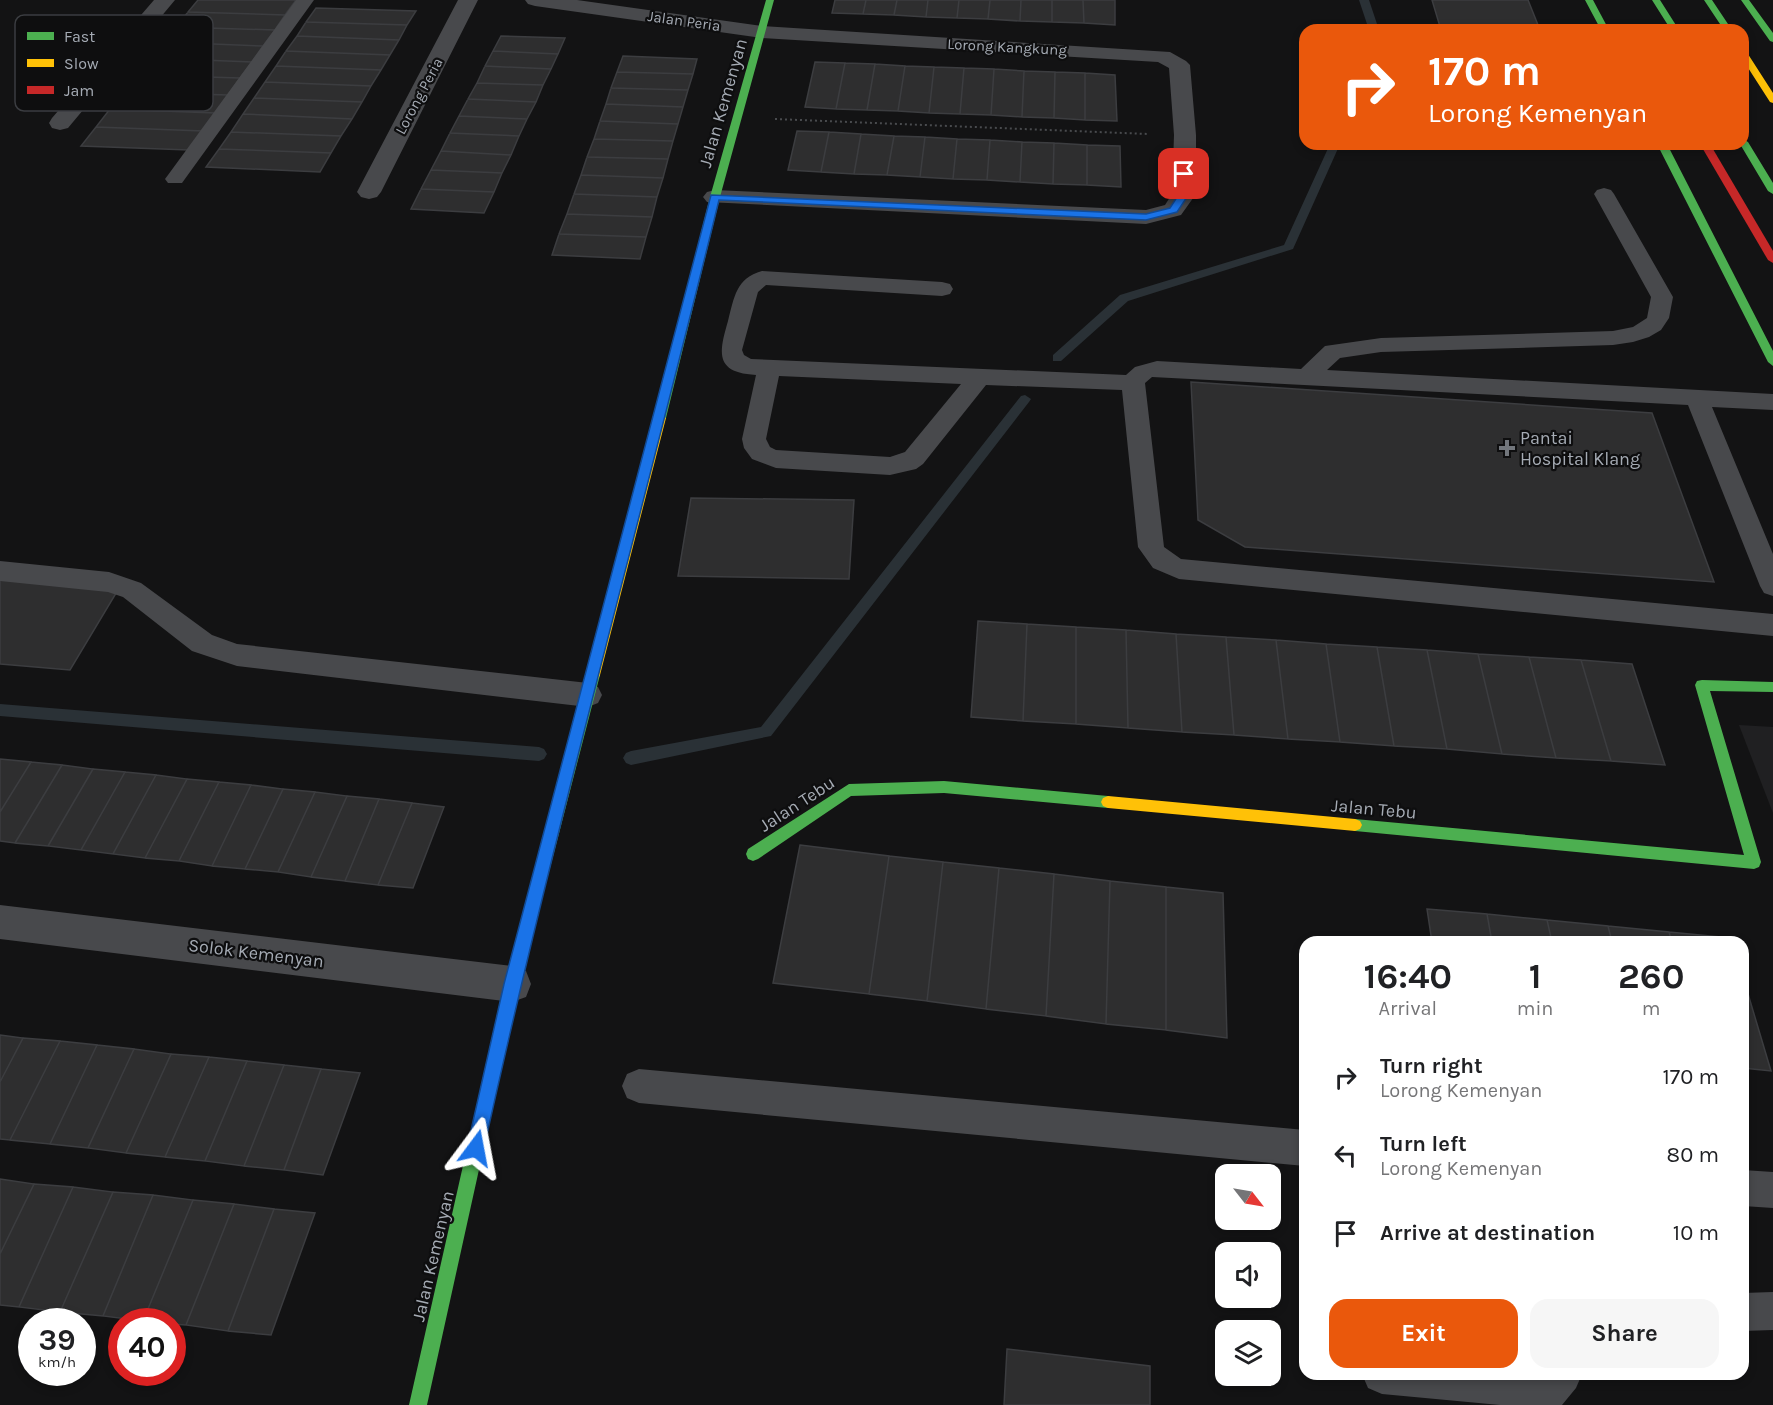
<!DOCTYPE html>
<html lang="en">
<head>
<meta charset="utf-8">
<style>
	:root { --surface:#fff; --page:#f6f6f6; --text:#202124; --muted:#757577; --accent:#ea580c }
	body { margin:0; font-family:Karla,sans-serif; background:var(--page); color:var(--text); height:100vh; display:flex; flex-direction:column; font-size:22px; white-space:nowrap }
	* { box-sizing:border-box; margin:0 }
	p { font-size:20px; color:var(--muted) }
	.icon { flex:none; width:33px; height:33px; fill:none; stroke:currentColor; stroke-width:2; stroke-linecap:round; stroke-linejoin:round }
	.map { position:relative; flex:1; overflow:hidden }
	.side { position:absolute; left:1299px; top:936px; width:450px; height:444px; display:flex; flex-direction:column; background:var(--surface); border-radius:18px; box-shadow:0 3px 9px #0003 }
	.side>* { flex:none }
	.hud { position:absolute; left:1299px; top:24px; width:450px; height:126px; border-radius:18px; box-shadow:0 3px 9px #0003; background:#ea580c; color:#fff; overflow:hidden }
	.needle { width:39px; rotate:121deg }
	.buttons { position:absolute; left:1215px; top:1164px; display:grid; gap:12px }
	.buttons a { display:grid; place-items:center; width:66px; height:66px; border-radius:12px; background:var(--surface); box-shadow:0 3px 9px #0003; font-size:30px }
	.speed { position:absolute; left:18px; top:1308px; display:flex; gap:12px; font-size:30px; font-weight:700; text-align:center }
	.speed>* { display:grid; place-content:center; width:78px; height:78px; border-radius:50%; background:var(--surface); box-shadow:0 3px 9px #0003; line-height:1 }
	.speed small { font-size:15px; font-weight:400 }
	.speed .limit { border:9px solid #d22; background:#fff; color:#111 }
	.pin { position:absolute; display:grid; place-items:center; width:51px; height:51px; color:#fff; margin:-26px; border-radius:12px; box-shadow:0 3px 9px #0006 }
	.me { position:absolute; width:66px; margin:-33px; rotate:13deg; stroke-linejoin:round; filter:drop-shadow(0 0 4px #0008) }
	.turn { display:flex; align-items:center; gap:21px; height:126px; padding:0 30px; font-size:27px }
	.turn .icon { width:78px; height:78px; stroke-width:2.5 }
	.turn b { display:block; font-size:42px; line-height:51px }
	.eta { display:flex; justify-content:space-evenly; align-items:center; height:102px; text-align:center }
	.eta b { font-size:36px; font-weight:700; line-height:42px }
	.cta { display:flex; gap:12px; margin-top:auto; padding:12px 30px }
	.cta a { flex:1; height:69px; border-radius:18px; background:var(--accent); color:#fff; font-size:24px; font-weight:700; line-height:69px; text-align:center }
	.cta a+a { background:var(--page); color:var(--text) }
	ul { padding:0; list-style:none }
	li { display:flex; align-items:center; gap:18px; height:78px; padding:0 30px }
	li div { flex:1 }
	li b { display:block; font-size:22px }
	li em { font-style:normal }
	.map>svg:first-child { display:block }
</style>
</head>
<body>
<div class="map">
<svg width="1773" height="1405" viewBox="0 0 1773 1405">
	<rect width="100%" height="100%" fill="#131314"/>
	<!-- built -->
	<path fill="#202022" d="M1739,725L1773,727V813Z"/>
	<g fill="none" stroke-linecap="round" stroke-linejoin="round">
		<!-- stream -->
		<path fill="#2a3136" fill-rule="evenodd" d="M1359,0H1369L1379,30H1369Z
			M1330,144H1340L1293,249L1128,301L1061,361H1053V355L1120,295L1284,245Z
			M1025,395L1031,399L1029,402L771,736L631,765L626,763L623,758L626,753L631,751L761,727L1021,396Z
			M0,704L539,747L544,749L547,754L544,759L539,761L0,716Z"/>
	</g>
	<!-- building -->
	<path fill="#2e2e2f" stroke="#3c3d40" stroke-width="1.5" d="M198,0H296L285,15L188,12Z
		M835,0H866L863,14L832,13Z
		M866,0H897L894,15L863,14Z
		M897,0H928L926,17L894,15Z
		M928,0H959L957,18L926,17Z
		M959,0H990L988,19L957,18Z
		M990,0H1021L1020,21L988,19Z
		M1021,0H1052V22L1020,21Z
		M1052,0H1083L1084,23L1052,22Z
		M1083,0H1115V25L1084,23Z
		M1432,0H1528L1540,30H1441Z
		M316,8L416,11L407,25L306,22Z
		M188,12L285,15L275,30L176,27Z
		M306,22L407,25L399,40L297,36Z
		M176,27L275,30L263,46L164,42Z
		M297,36L399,40L390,55L286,51Z
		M501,36L565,38L558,54L493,51Z
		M164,42L263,46L252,62L151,58Z
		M286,51L390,55L381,70L276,66Z
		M493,51L558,54L551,69L485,66Z
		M623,56L697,59L693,74L617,72Z
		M151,58L252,62L240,78L138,75Z
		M815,62L845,63L836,109L805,107Z
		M845,63L875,64L867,110L836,109Z
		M875,64L905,66L898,111L867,110Z
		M276,66L381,70L371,86L265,82Z
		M485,66L551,69L543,85L477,83Z
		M905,66L934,67L929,113L898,111Z
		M934,67L964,68L960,114L929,113Z
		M964,68L994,69L991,115L960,114Z
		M994,69L1024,71L1022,117L991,115Z
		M1024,71L1055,72L1054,118L1022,117Z
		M617,72L693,74L688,90L611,88Z
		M1055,72L1085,73V120L1054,118Z
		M1085,73L1115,75L1117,121L1085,120Z
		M138,75L240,78L228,95L124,92Z
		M265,82L371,86L362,102L254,98Z
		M477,83L543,85L536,102L468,99Z
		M611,88L688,90L683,107L606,104Z
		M124,92L228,95L215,113L110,109Z
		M254,98L362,102L352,119L243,114Z
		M468,99L536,102L527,119L459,116Z
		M606,104L683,107L678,124L600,121Z
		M110,109L215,113L203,131L96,127Z
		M243,114L352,119L341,136L231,132Z
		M459,116L527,119L519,136L450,133Z
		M600,121L678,124L673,141L594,139Z
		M96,127L203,131L189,150L81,146Z
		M797,131L829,132L821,172L788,170Z
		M231,132L341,136L331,153L219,149Z
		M829,132L861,134L854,174L821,172Z
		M450,133L519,136L511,155L441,151Z
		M861,134L894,136L887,175L854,174Z
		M894,136L925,137L920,177L887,175Z
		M925,137L957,139L953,179L920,177Z
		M594,139L673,141L668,159L587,157Z
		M957,139L990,140L987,180L953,179Z
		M990,140L1022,142L1020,182L987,180Z
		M1022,142L1054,143L1053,184L1020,182Z
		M1054,143L1087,145V185L1053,184Z
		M1087,145L1120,146L1121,187L1087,185Z
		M219,149L331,153L320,172L206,167Z
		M441,151L511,155L502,173L431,170Z
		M587,157L668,159L663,178L581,175Z
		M431,170L502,173L494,192L421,189Z
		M581,175L663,178L657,197L574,194Z
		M421,189L494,192L484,213L411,209Z
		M574,194L657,197L652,217L567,214Z
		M567,214L652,217L646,237L559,234Z
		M559,234L646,237L640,259L552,255Z
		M1191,382L1652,413L1714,582L1245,547L1198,520Z
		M691,498L854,500L849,579L678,576Z
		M0,575L121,585L70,670L0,664Z
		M978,621L1027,624L1023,721L971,717Z
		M1027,624L1076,627V724L1023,721Z
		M1076,627L1126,630L1128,728L1076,724Z
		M1126,630L1176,634L1182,732L1128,728Z
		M1176,634L1226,637L1234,735L1182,732Z
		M1226,637L1276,640L1288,739L1234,735Z
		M1276,640L1326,644L1340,742L1288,739Z
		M1326,644L1377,647L1394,746L1340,742Z
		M1377,647L1427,650L1447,749L1394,746Z
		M1427,650L1478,654L1502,754L1447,749Z
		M1478,654L1529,657L1556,758L1502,754Z
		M1529,657L1581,660L1611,761L1556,758Z
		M1581,660L1632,664L1665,765L1611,761Z
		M0,759L31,762L0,812Z
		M31,762L62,765L15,843L0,841V812Z
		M62,765L93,769L48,846L15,843Z
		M93,769L125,772L81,850L48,846Z
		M125,772L156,775L113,854L81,850Z
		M156,775L187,779L145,858L113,854Z
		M187,779L219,782L179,861L145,858Z
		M219,782L251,785L212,866L179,861Z
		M251,785L283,789L245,869L212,866Z
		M283,789L315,792L278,872L245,869Z
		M315,792L347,796L311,877L278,872Z
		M347,796L379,799L345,881L311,877Z
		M379,799L412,803L378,885L345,881Z
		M412,803L444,807L413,888L378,885Z
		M800,845L889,856L869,994L773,983Z
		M889,856L943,862L927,1001L869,994Z
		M943,862L999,868L986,1009L927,1001Z
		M999,868L1054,874L1046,1016L986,1009Z
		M1054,874L1110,881L1106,1024L1046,1016Z
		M1110,881L1166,887V1030L1106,1024Z
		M1166,887L1223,893L1227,1038L1166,1030Z
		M1427,909L1487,914L1492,942H1432Z
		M1487,914L1547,920L1552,942H1492Z
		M1547,920L1608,926L1612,942H1552Z
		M1608,926L1669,932L1672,942H1612Z
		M1669,932L1731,938L1733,942H1672Z
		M1743,977L1771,1071L1743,1068Z
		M0,1035L23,1038L0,1082Z
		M23,1038L60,1041L10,1140L0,1139V1082Z
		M60,1041L97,1045L50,1144L10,1140Z
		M97,1045L134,1049L88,1148L50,1144Z
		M134,1049L171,1054L126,1153L88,1148Z
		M171,1054L209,1057L165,1157L126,1153Z
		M209,1057L247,1061L205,1161L165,1157Z
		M247,1061L284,1065L244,1166L205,1161Z
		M284,1065L321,1069L284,1170L244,1166Z
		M321,1069L360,1073L323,1175L284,1170Z
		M0,1179L34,1184L0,1254Z
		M34,1184L73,1187L19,1307L0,1305V1254Z
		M73,1187L113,1192L60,1312L19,1307Z
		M113,1192L153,1195L103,1316L60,1312Z
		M153,1195L193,1200L143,1321L103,1316Z
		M193,1200L234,1204L186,1325L172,1324V1322L143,1321Z
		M234,1204L274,1209L228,1331L186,1325Z
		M274,1209L315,1213L271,1335L228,1331Z
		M1007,1349L1150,1366V1405H1004Z"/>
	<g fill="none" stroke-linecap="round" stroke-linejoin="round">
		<!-- path -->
		<path stroke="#494b4e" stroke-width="2" stroke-dasharray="2 3" stroke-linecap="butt" d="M775,119L1148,134"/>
		<!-- lane -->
		<path fill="#48494c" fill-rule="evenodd" d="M296,0H314L182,183H168L165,179L168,175Z
			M1604,188L1611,190L1614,194L1673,297L1669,318L1661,330L1649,337L1633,342L1613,345L1381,352L1340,358L1327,370L1773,394V410L1712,407L1773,554V596L1764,593L1760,586L1688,405L1152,377L1145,383L1164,547L1181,559L1773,614V636L1179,579L1153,568L1138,547L1122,390L986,385L923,464L916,469L890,475L776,468L752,459L744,448L742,439L756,375C714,373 719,352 728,321C734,298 736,278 762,271L942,282L950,284L953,289L950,294L942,296L766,285L758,292L742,350L744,355L751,359L1126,375L1135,367L1157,361L1301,369L1325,346L1381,338L1613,331L1633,327L1647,318L1651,297L1594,194L1597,190ZM779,376L961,384L905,452L890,457L776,450L770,447L766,439Z
			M0,561L109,572L141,583L212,635L237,644L588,683L598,687L602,695L598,703L588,707L237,666L192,651L123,597L108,592L0,581Z
			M639,1069L1305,1130V1166L639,1103L627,1098L622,1086L627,1074Z
			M1743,1170L1773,1172V1208L1743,1206Z
			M1773,1292V1330L1743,1331V1293Z
			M1362,1374H1582L1576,1388L1562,1405H1500L1382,1394L1368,1388Z"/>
		<!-- street -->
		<path fill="#48494c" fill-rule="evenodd" d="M154,0H175L68,128L60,130L52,128L49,123L52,118Z
			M458,0H478L381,192L377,197L369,199L361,197L357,192Z
			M525,0H577L762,26L1170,52L1186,61L1190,65L1196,135V194L1181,215L1146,224L707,202L703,197L707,192L715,190L1146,210L1165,205L1172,194L1174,135L1169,68L1158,62L762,38L535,6L528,4Z
			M0,905L512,966L526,971L531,984L526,997L512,1002L0,939Z"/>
		<!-- fast -->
		<path fill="#4caf50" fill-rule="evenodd" d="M766,0H774L720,197L666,418L660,422L654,418L710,197Z
			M1585,0H1593L1609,30H1601Z
			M1652,0H1660L1679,30H1671Z
			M1704,0H1712L1732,30H1724Z
			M1741,0H1749L1773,33V42L1770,41Z
			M1743,139L1748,142L1773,183V194L1768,191L1740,144H1743Z
			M1657,144H1667L1773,351V366L1768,362Z
			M593,670L598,671L600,675L520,984L427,1405H409L504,984L586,675L588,671Z
			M1702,680L1773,682V692L1710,691L1761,862L1759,867L1754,869L1355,831L1350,829L1348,825L1350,821L1355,819L1744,855L1695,685L1697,681Z
			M944,781L1108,796L1113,798L1115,802L1113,806L1108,808L944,793L851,796L758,859L753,861L748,859L746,854L748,849L849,784Z"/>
		<!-- slow -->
		<path fill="#ffc107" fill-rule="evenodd" d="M1743,50L1746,51L1773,93V103L1770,102L1743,60Z
			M660,414L666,418L600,675L598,679H588L586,675L654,418Z
			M1108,796L1355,819L1360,821L1362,825L1360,829L1355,831L1108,808L1103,806L1101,802L1103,798Z"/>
		<!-- jam -->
		<path fill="#c62828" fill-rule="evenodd" d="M1700,144H1710L1773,251V263L1768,260Z"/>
	</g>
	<!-- route -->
	<path fill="#1a73e8" stroke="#114b97" stroke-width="1.5" d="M1181,172L1189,174V194L1177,212L1146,220L719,200C642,516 554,830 484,1148L482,1154L476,1156L470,1154L467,1148L504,984L711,195L1146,214L1170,208L1179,194Z"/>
	<!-- markers -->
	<path fill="#72767c" stroke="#0e0e0f" stroke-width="2" d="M1504 439h6v6h6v6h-6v6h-6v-6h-6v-6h6z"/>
	<g text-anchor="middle" stroke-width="4.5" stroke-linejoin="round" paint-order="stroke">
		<!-- far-street labels -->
		<g font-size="15" fill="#a5abb4" stroke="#0e0e0f">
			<text transform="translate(684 21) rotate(8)" y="5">Jalan Peria</text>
			<text transform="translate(1007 47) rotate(3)" y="5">Lorong Kangkung</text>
			<text transform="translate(419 96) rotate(-62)" y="5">Lorong Peria</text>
		</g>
		<!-- street labels -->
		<g font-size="18" fill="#a5abb4" stroke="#0e0e0f">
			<text transform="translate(723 103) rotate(-74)" y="6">Jalan Kemenyan</text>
			<text transform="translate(797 804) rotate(-33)" y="6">Jalan Tebu</text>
			<text transform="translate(1374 809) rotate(5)" y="6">Jalan Tebu</text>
			<text transform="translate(256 953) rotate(7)" y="6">Solok Kemenyan</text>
			<text transform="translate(433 1256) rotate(-77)" y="6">Jalan Kemenyan</text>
		</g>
		<!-- poi labels -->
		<g font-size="18" fill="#a5abb4" stroke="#0e0e0f" text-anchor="start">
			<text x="1520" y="444">Pantai<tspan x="1520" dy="21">Hospital Klang</tspan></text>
		</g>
	</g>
	<!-- legend -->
	<rect x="15" y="15" width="198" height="96" rx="9" fill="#0e0e0f" stroke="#3b3d41" stroke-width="1.5"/>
	<rect x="27" y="32" width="27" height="8" fill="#4caf50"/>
	<rect x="27" y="59" width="27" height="8" fill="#ffc107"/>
	<rect x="27" y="86" width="27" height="8" fill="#c62828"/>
	<g font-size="16" fill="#a5abb4">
		<text x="64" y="42">Fast</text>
		<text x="64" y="69">Slow</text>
		<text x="64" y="96">Jam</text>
	</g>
</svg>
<div class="buttons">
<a><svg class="needle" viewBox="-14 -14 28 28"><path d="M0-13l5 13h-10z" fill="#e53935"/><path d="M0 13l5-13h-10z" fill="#757577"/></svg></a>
<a><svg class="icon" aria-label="sound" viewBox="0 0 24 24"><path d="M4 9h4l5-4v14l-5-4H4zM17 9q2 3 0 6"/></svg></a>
<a><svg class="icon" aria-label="layers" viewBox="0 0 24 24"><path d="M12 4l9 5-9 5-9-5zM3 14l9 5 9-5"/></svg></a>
</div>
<div class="speed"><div>39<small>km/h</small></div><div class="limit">40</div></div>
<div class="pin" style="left:1184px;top:174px;background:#d93025"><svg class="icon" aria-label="arrive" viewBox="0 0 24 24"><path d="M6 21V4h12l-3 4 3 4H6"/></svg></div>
<svg class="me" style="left:476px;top:1148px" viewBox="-20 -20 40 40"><path d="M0-17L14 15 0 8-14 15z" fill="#1a73e8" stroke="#fff" stroke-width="4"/></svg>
<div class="hud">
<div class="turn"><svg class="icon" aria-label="right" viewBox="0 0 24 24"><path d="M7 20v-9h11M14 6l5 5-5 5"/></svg><div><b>170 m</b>Lorong Kemenyan</div></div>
</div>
<section class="side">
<div class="eta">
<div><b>16:40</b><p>Arrival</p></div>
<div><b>1</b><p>min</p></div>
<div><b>260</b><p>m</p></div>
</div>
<ul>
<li><svg class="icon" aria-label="right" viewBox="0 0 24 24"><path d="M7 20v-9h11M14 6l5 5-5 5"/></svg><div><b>Turn right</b><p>Lorong Kemenyan</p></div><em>170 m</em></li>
<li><svg class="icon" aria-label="left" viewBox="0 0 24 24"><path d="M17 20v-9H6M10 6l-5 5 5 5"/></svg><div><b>Turn left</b><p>Lorong Kemenyan</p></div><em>80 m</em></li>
<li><svg class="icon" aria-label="arrive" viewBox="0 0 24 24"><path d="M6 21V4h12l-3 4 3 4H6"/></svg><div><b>Arrive at destination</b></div><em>10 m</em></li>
</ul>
<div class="cta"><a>Exit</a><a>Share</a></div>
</section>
</div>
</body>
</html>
